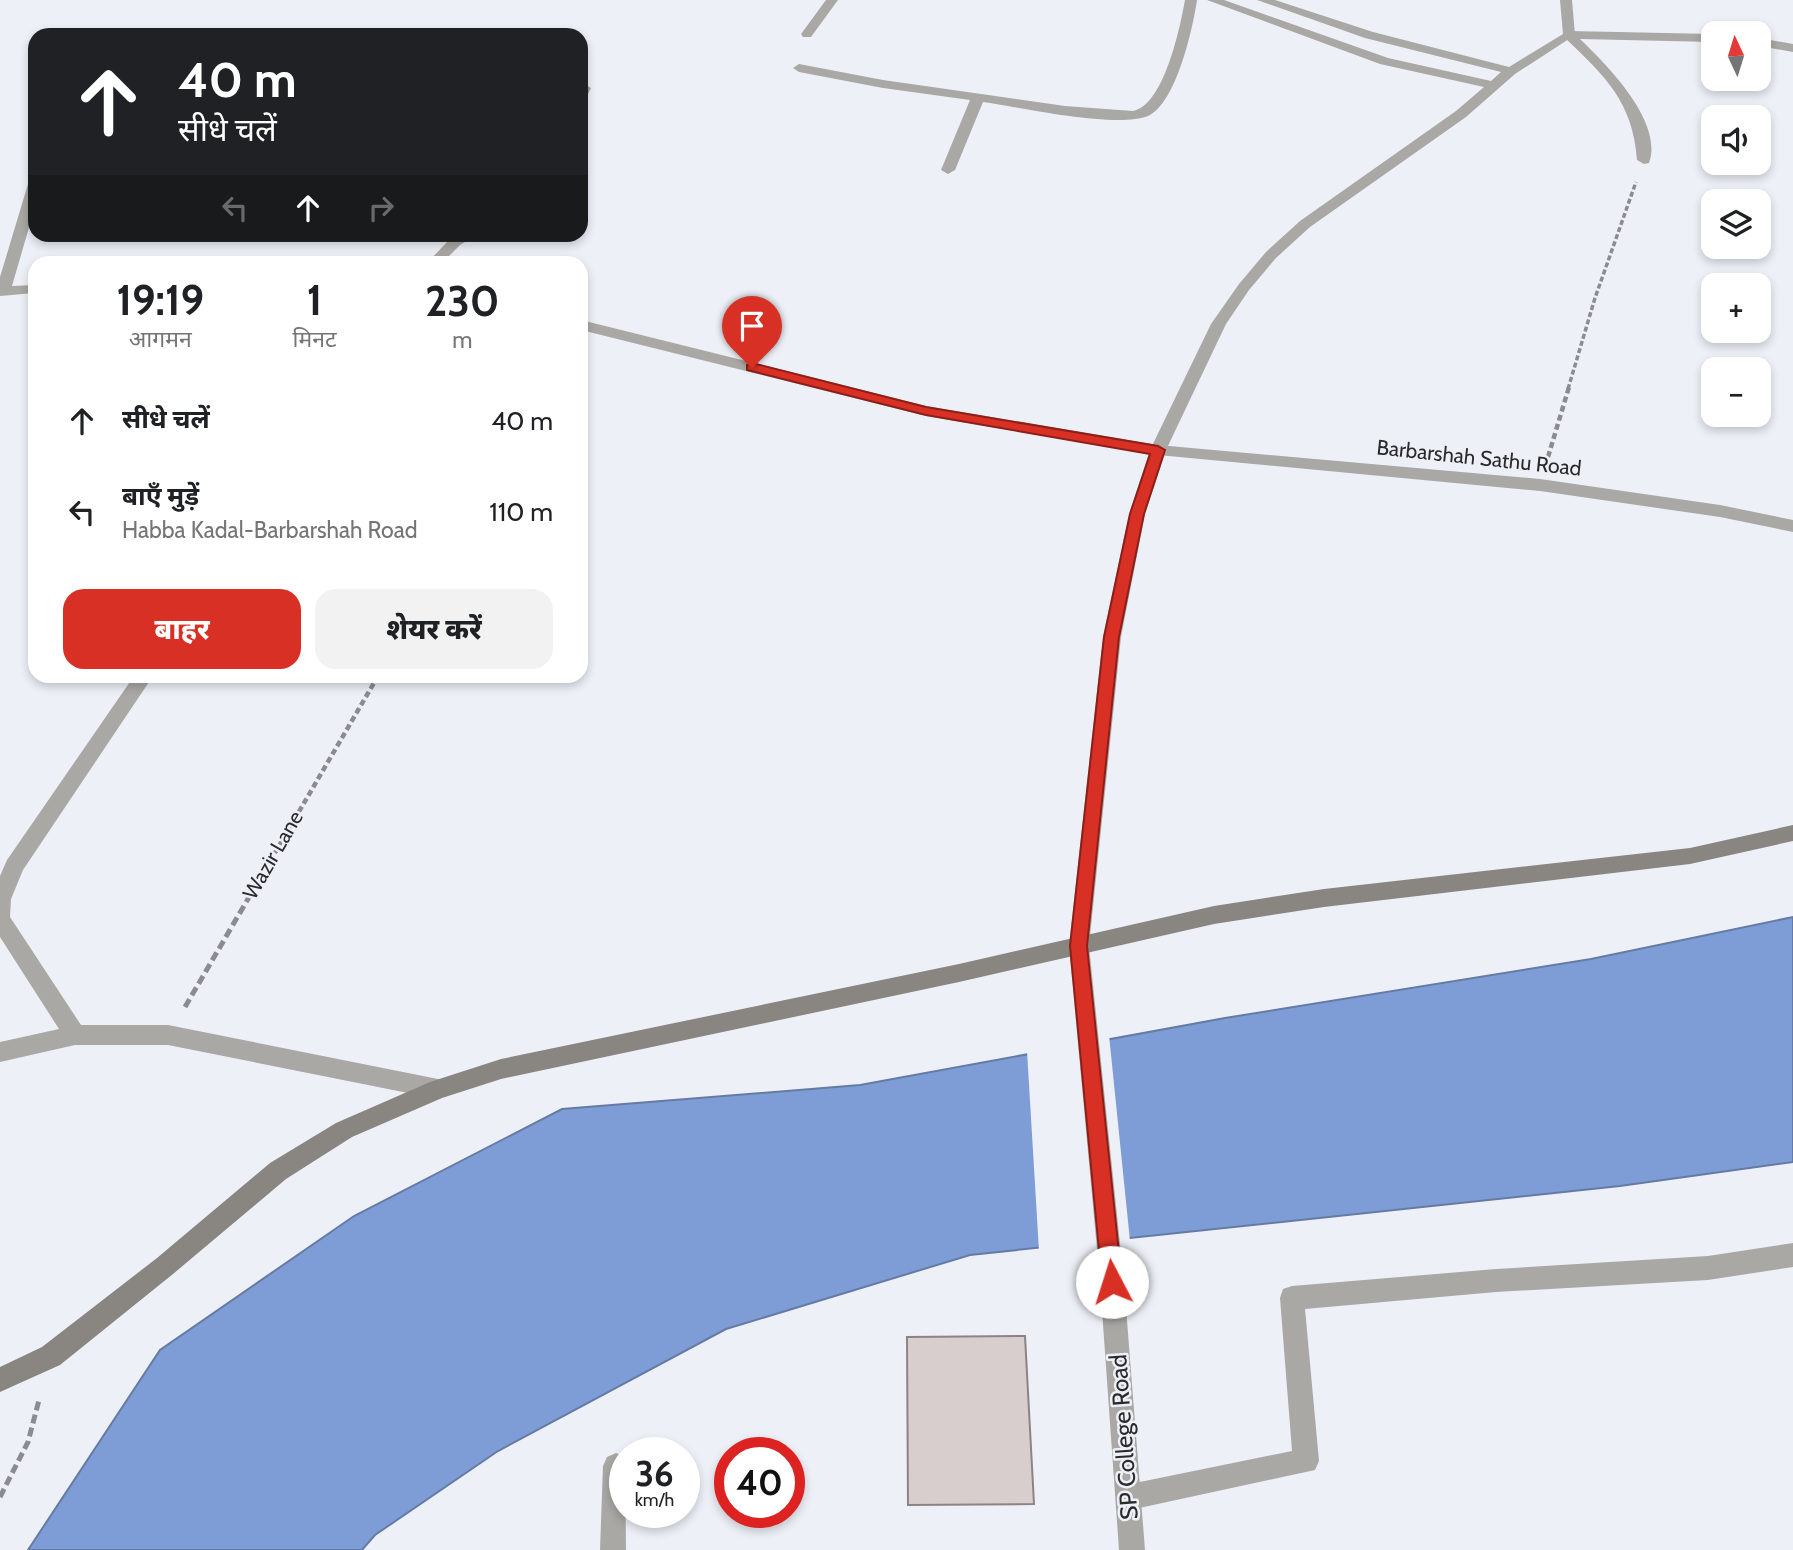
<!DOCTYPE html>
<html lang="hi">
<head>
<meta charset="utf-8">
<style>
	:root { --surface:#fff; --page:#f2f2f2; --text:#202124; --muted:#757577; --accent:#d93025 }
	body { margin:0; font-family:Cabin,"Noto Sans Devanagari",sans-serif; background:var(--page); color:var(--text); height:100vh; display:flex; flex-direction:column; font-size:26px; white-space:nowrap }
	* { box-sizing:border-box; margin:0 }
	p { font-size:23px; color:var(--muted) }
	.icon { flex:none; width:38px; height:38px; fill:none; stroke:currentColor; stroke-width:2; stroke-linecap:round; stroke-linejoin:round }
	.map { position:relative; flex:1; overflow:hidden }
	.sheet { position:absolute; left:28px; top:256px; width:560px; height:427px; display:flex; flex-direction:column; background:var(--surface); border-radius:21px; box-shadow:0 4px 10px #0003 }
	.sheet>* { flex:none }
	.hud { position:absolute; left:28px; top:28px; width:560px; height:214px; border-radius:21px; box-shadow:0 4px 10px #0003; background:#202124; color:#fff; overflow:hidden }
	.needle { width:46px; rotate:356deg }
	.controls { position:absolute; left:1701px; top:21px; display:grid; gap:14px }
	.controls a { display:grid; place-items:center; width:70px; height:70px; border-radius:14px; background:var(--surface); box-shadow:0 4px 10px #0003; font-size:35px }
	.speed { position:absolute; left:609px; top:1437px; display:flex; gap:14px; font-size:35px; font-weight:700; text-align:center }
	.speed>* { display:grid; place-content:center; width:91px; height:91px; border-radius:50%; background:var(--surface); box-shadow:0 4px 10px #0003; line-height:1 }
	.speed small { font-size:18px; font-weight:400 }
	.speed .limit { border:10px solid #d22; background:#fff; color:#111 }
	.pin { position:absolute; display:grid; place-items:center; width:60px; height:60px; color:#fff; margin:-72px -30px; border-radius:50% 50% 50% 0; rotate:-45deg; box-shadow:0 0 7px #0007 }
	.pin .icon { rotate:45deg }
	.me { position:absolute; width:77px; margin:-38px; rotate:355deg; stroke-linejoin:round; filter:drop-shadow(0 0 5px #0008) }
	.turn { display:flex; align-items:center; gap:24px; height:147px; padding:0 35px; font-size:32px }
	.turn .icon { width:91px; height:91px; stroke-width:2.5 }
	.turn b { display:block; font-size:49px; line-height:60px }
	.lanes { display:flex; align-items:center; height:66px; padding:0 35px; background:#0003; justify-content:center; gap:35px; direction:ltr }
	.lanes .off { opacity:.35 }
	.eta { display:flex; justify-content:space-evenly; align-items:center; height:119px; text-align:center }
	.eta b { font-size:42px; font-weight:800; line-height:49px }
	.primary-button { display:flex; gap:14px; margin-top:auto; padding:14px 35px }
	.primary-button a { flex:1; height:80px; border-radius:21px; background:var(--accent); color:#fff; font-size:28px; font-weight:800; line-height:80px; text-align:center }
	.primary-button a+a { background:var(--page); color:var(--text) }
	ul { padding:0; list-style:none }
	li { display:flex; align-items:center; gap:21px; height:91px; padding:0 35px }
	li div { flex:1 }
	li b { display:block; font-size:26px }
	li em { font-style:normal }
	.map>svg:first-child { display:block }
</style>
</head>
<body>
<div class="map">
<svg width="1793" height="1550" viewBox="0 0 1793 1550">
	<rect width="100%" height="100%" fill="#eef0f8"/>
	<!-- water -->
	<path fill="#7e9dd6" stroke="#657ba4" stroke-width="2" d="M1793,917V1162L1620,1186L970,1255L726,1329L498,1451L375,1535L362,1550H28L160,1350L354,1216L562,1109L860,1085L1225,1018L1591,959Z"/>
	<!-- pier -->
	<path fill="#eef0f8" d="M1109,1035L1130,1241L1039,1251L1027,1051Z"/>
	<!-- building -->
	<path fill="#d8cecd" stroke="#8c8382" stroke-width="2" d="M1025,1336L1034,1504L908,1505L907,1337Z"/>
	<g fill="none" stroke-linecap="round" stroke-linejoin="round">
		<!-- path-far2 -->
		<path stroke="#8b8c91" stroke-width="3.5" stroke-dasharray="5 2.5" stroke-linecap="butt" d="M1568,389L1595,298L1636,182"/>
		<!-- path-far1 -->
		<path stroke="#8b8c91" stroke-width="4.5" stroke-dasharray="6 3.5" stroke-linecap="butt" d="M1548,457L1569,387
			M251,894L378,676"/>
		<!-- path -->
		<path stroke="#8b8c91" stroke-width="5" stroke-dasharray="9 4.5" stroke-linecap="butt" d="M185,1007L252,892
			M0,1497L28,1442L39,1400"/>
		<!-- service -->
		<path fill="#aaa8a5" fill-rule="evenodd" d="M1185,0H1197C1193,28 1176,104 1148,116C1116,129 1019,107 983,102L955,170L948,174L941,170L970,100L883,88L799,72L793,68L799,64L883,80L1065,106L1133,111C1164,105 1180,28 1185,0Z
			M585,84L591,88L586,98L581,99V85Z
			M459,234H478L460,245L443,262H428L450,239Z
			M134,676H153L23,870L11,899L10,917L81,1025H168L438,1079L446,1082L449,1089L446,1096L438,1099L168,1045H75L0,1062V1042L59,1029L0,937V876L7,860Z
			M616,1453L625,1457L626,1550H600L603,1466L607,1457Z"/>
		<!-- minor -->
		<path fill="#aaa8a5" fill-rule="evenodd" d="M826,0H838L811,37H803L801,34Z
			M1569,31L1713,34V42L1580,39C1607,65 1664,122 1649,163L1644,164L1637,160C1633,102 1605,76 1565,38L1563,35Z
			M1759,38L1793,44V52L1759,46Z
			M35,180V207L12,286L35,285V293L0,296V277L28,184Z
			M581,320L926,406L1158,445L1540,479L1720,505L1793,520V532L1720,517L1540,491L1158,455L926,416L581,330Z
			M1793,1243V1267L1708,1280L1496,1292L1305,1309L1319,1461L1315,1470L1130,1510L1121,1506L1117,1497L1121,1488L1130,1484L1292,1451L1280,1298L1283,1289L1292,1286L1496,1269L1708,1256Z"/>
		<!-- tertiary -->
		<path fill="#aaa8a5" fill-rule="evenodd" d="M1207,0H1224L1388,58L1491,81L1501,72L1365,38L1257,0H1275L1373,32L1509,67L1563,34L1560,0H1572L1575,35L1515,74L1466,117L1310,227L1276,258L1249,290L1226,324L1166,450L1145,514L1121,637L1089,946L1124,1282L1145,1550H1119L1100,1282L1069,946L1103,637L1129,514L1150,450L1211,324L1239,284L1266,252L1300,221L1456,111L1484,87L1380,64Z"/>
		<!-- secondary -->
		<path fill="#898581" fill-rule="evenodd" d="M1793,825V841L1690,864L1324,907L1214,924L959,982L501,1079L442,1098L352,1137L286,1179L173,1274L60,1365L0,1392V1367L42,1347L157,1258L270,1163L336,1123L430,1082L501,1059L959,964L1214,906L1324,889L1690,848Z"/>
	</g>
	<!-- route -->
	<path fill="#d93025" stroke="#8d1f18" stroke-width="2" d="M752,363L926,407L1158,446L1165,450L1144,514L1119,637L1087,946L1122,1282L1119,1289L1112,1292L1105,1289L1102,1282L1070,946L1104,637L1130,514L1150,454L926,415L747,370V365Z"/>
	<g text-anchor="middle" stroke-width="5" stroke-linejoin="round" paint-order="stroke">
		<!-- street labels -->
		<g font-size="21" fill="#2b2b2e" stroke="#eef0f8">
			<text transform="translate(1479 458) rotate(6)" y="7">Barbarshah Sathu Road</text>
			<text transform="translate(273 855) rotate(-60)" y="7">Wazir Lane</text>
		</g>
		<!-- near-street labels -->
		<g font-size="24" fill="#2b2b2e" stroke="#eef0f8">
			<text transform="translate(1124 1437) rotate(-94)" y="8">SP College Road</text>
		</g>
	</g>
</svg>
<div class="controls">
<a><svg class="needle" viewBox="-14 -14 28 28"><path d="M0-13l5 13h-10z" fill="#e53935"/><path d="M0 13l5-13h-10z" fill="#757577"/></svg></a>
<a><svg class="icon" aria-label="sound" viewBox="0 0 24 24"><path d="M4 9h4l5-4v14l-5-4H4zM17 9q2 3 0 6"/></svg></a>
<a><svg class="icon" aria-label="layers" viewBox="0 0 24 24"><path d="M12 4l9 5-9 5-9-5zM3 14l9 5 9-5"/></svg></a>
<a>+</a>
<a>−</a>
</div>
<div class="speed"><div>36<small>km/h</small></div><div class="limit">40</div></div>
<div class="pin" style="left:752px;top:368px;background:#d93025"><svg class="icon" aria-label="arrive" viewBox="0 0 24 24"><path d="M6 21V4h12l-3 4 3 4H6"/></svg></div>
<svg class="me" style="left:1112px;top:1282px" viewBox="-20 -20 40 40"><circle r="19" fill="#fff"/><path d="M0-13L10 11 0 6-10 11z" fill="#d93025"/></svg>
<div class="hud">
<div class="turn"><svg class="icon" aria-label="ahead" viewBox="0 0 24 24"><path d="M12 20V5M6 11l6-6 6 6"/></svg><div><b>40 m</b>सीधे चलें</div></div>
<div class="lanes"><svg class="icon off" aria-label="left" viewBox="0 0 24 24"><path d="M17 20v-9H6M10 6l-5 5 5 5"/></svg><svg class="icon" aria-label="ahead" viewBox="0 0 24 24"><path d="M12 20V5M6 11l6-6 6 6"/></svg><svg class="icon off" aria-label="right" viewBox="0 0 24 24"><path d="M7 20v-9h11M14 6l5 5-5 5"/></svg></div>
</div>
<section class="sheet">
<div class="eta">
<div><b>19:19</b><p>आगमन</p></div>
<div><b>1</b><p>मिनट</p></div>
<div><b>230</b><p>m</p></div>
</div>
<ul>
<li><svg class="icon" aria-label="ahead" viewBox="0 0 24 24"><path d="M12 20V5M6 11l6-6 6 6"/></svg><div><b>सीधे चलें</b></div><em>40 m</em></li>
<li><svg class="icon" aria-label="left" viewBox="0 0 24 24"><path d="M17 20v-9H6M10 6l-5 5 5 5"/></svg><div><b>बाएँ मुड़ें</b><p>Habba Kadal-Barbarshah Road</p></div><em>110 m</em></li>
</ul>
<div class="primary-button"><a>बाहर</a><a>शेयर करें</a></div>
</section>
</div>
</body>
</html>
